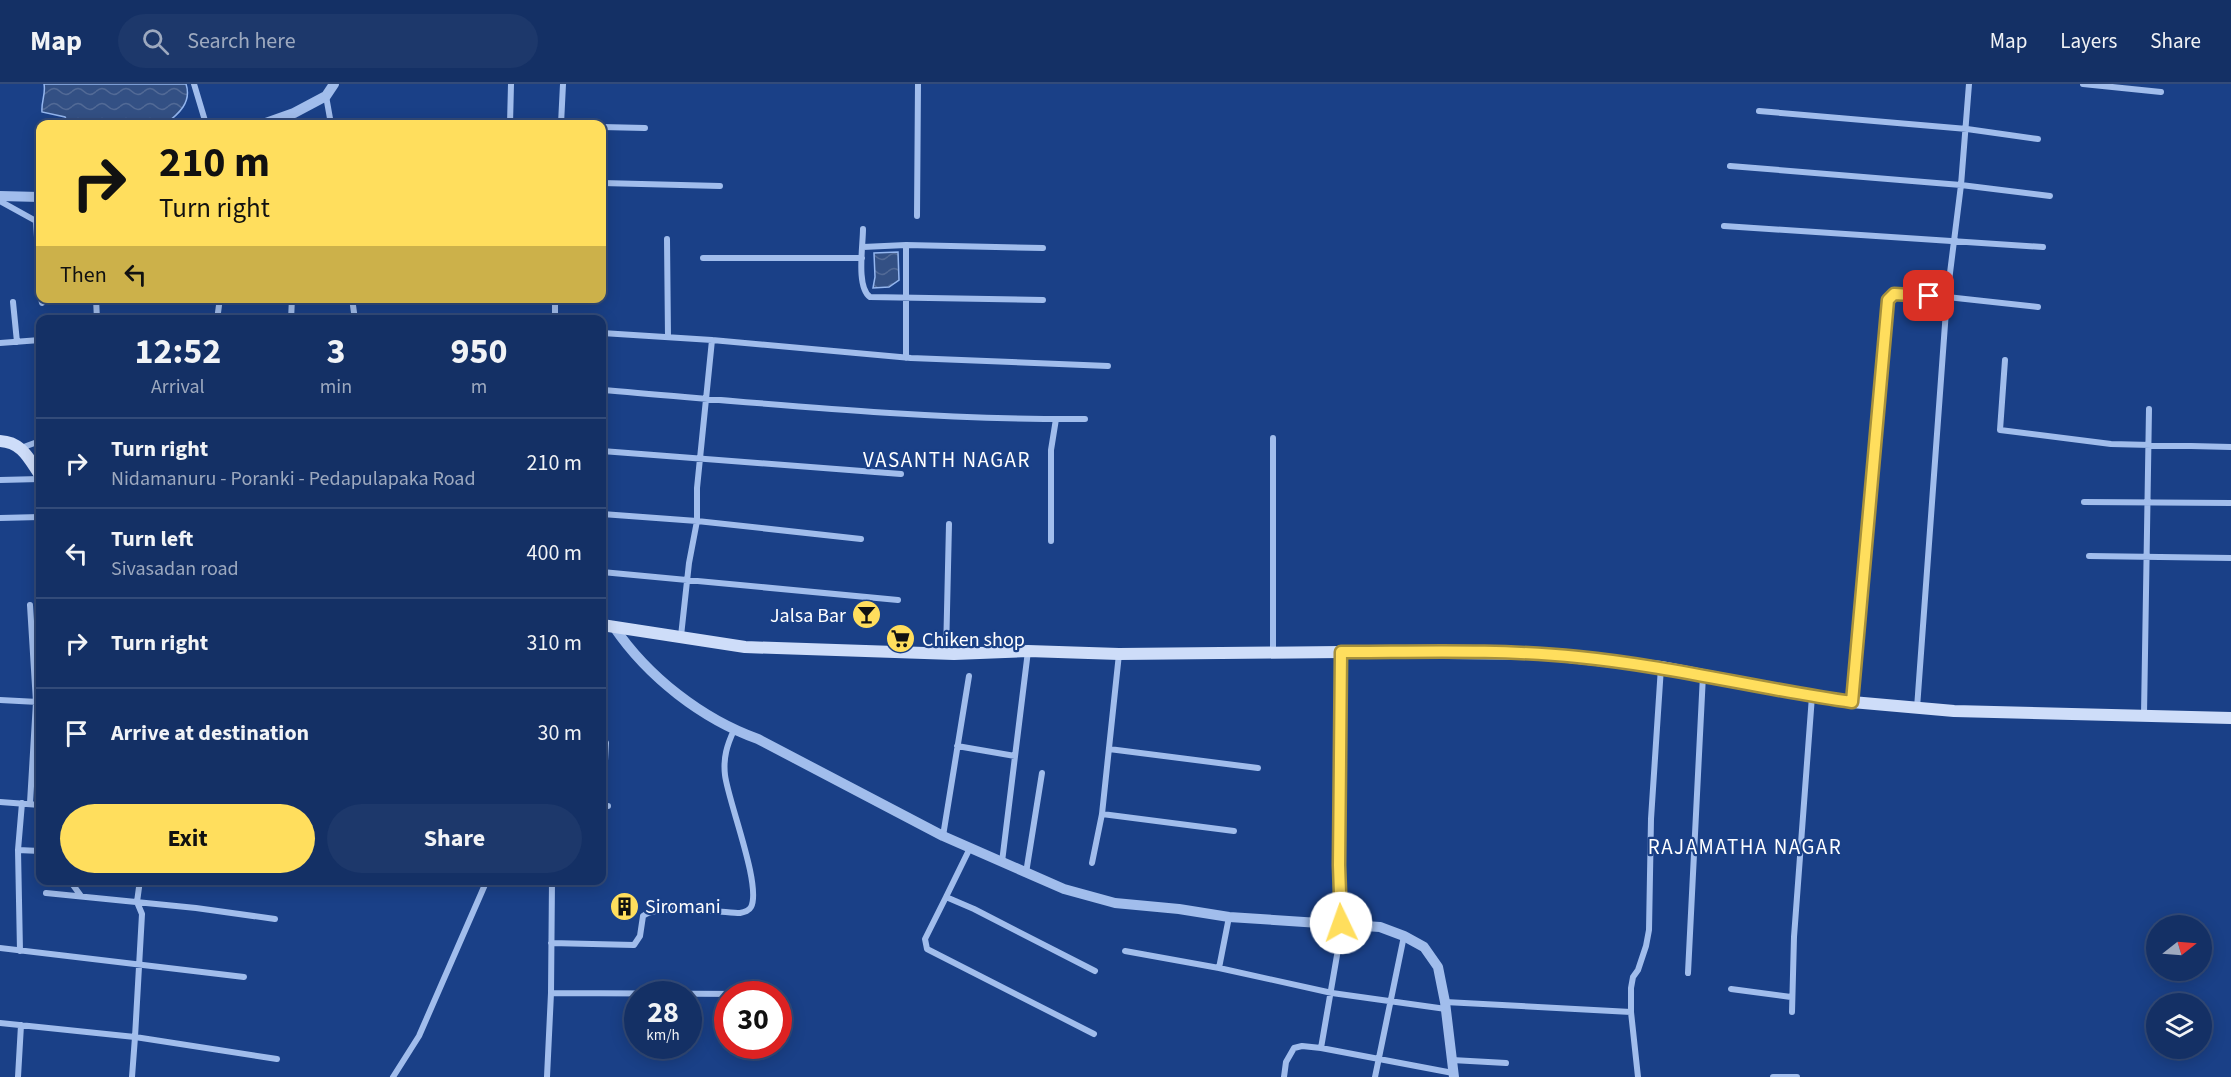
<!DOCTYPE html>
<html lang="en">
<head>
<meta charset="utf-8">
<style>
	:root { --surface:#143065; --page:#1d386b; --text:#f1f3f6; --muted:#9da9bf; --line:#334b79; --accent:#ffde5d }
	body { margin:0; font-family:"Source Sans 3",sans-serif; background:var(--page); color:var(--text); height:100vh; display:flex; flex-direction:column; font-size:22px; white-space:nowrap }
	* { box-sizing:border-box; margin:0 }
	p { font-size:20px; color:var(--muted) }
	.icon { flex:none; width:33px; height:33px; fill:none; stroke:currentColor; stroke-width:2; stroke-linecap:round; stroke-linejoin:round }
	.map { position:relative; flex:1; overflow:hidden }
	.drawer { position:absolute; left:36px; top:231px; width:570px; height:570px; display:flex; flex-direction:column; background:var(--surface); border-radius:12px; box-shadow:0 3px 15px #0003,0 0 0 2px var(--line) }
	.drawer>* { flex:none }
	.top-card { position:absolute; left:36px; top:36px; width:570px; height:183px; border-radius:12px; box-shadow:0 3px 15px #0003,0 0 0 2px var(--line); background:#ffde5d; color:#111; overflow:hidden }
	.needle { width:39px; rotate:73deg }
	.fabs { position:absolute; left:2146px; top:831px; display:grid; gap:12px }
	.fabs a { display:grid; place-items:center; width:66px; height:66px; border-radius:50%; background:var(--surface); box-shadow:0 3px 15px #0003,0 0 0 2px var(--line); font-size:30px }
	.speed { position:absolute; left:624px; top:897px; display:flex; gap:12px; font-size:30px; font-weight:700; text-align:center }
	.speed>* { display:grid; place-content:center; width:78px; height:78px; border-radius:50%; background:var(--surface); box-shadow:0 3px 15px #0003,0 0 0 2px var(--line); line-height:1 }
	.speed small { font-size:15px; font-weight:400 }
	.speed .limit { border:9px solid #d22; background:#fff; color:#111 }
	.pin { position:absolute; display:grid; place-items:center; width:51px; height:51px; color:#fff; margin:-26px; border-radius:12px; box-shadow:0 3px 9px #0006 }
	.me { position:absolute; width:66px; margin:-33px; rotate:357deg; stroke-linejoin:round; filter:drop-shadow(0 0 4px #0008) }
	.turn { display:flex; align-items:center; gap:21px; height:126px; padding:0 24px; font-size:27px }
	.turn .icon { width:78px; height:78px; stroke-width:2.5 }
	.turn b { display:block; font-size:42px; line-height:51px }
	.then { display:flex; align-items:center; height:57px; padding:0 24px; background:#0003; gap:12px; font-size:22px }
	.eta { display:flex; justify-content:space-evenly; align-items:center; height:102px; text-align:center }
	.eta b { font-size:36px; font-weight:700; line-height:42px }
	.cta { display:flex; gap:12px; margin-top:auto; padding:12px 24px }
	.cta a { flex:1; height:69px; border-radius:36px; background:var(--accent); color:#111; font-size:24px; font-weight:700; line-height:69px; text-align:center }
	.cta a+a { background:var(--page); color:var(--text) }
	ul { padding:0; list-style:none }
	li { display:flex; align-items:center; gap:18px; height:90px; padding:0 24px; border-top:2px solid var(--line) }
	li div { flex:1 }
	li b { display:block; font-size:22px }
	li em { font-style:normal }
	header { display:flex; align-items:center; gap:36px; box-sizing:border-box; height:84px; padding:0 30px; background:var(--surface); border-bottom:2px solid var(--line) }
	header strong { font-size:28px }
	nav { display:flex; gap:33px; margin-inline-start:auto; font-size:21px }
	.search { width:420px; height:54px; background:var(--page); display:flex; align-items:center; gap:15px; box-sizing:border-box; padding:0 21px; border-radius:33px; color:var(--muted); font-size:22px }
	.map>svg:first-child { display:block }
</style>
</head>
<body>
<header>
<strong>Map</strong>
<div class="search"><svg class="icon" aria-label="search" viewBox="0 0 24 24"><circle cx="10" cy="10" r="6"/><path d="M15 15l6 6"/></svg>Search here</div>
<nav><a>Map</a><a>Layers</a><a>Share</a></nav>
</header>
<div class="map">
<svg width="2231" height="993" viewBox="0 0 2231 993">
	<defs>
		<pattern id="water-waves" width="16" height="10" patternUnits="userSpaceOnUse" patternTransform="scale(1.5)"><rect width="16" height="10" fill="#335084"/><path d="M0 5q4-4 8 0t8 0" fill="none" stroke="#526a96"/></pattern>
	</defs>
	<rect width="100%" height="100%" fill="#1a4087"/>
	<!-- water -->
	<path fill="url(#water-waves)" stroke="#94b6ef" stroke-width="1.5" d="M44,0H186C192,18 179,30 165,40H69L65,33L42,28C41,18 46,10 44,0Z
		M898,168L899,196L889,203L873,204L875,193L874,169Z"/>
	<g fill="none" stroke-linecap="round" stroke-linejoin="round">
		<!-- minor -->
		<path stroke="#a1bdec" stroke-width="6" d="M194,0L206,40
			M2083,0L2161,8
			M326,12L331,40
			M1759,27L1967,45L2038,55
			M510,40L511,0
			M561,40L563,0
			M602,43L645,44
			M1730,82L1961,101L2050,112
			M602,99L720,102
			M0,117L36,137
			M917,132L918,0
			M40,136L36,137L40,202
			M1724,142L2043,163
			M863,145C863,162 856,203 870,213L1043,216
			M667,155L668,253
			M906,161V274
			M863,163L906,161L1043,164
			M703,174H862
			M41,214L42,219
			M96,214L97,236
			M352,214L355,236
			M13,218L17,258
			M217,236L220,214
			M291,236L292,214
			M555,236V214
			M602,249L712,256L911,274L1108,282
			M0,259L40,256
			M2005,276L2000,346L2111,360L2231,363
			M602,306C762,319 923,336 1085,335
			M1273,354V569
			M21,364L40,357
			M602,367L901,390
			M0,396L40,395
			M2084,418L2231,419
			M602,430L697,437L861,455
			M0,434L40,433
			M1051,457V366L1056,335
			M2089,472L2231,474
			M602,488L898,516
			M681,552L689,479L697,437V404L712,256
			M946,570L949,440
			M0,616L38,618
			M1852,618L1888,214L1894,210L1947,213L2038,223
			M1917,624L1947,213L1961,101L1969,0
			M2144,631L2149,325
			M957,662L1015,672
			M1109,665L1258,684
			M602,680L605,677L606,659
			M0,718L40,721
			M30,719L36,618L30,521
			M602,722H608
			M1102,730L1234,747
			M943,752L969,592
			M970,764L946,813L974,825L1095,887
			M18,766L40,767
			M1002,778L1028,567
			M1092,779L1102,730L1119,570
			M1026,789L1042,689
			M72,796L73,801L81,812
			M46,809L196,824L275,835
			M946,813L925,855L927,865L1094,950
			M551,859L634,861L640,852L643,832C656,820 720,828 740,829C745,828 749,827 751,823C762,802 728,717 725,691C723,674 727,661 734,646
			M0,864L244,893
			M20,867L18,766L22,719
			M1125,867L1219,884L1332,909L1446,925
			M1219,884L1229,833
			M1688,889L1703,591
			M1731,905L1791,913
			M551,909L744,910
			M1445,918L1631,928
			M1792,928L1794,853L1812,612
			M0,939L135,953L142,830L137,818L140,796
			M1321,964L1341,848L1339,781L1341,568
			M1452,976L1506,979
			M18,993L21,941
			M132,993L135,953L277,975
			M393,993L419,952L487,796
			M547,993L551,909L552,796
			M1284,993L1286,978L1294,964L1302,962L1321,964L1453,989
			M1375,993L1404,852
			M1638,993L1631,928V904L1633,893L1638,886L1646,862L1649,846L1651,735L1661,583
			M1773,993H1797"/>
		<!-- tertiary -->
		<path stroke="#a1bdec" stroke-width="10" d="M263,40L294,29L326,12L334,0
			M0,112L40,113
			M614,543C648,593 702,635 758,655L943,752L1064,805L1115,819L1179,825L1229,833L1380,843L1404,852L1424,863L1438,883L1445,918L1454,993"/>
		<!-- secondary -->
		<path stroke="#ceddf9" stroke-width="12" d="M0,357C22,358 29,375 40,391
			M602,541L745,563L954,570L1028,567L1119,570L1341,568L1541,570L1661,583L1812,612L1852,618L1954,627L2231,634"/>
	</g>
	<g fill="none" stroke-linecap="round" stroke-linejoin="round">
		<defs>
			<path id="route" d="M1341,839L1339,781L1341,568C1419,568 1499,565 1578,573C1670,582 1760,605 1852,618L1888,216L1894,210L1929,212"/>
		</defs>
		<!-- route casing -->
		<use href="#route" stroke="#a6903c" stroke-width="15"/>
		<!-- route -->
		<use href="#route" stroke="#ffde5d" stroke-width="10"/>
	</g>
	<!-- icons -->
	<defs>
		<symbol id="bar-disc" viewBox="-11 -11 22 22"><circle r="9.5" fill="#ffde5d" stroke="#1a4087"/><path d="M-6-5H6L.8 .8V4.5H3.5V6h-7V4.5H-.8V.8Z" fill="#111"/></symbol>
		<symbol id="supermarket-disc" viewBox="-11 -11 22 22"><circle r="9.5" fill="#ffde5d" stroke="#1a4087"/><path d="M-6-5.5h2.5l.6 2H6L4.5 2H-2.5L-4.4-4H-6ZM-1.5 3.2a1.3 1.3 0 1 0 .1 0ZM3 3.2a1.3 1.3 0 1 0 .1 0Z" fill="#111"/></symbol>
		<symbol id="building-disc" viewBox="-11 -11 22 22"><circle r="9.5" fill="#ffde5d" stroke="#1a4087"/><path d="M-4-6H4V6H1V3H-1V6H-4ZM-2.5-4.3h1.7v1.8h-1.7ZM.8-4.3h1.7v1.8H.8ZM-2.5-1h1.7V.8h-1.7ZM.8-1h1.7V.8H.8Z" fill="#111"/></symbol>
	</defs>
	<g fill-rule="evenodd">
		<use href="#bar-disc" x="850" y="514" width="33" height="33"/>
		<use href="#supermarket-disc" x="884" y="538" width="33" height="33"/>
		<use href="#building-disc" x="608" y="806" width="33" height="33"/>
	</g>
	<g text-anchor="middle" stroke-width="4.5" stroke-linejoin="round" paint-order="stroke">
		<!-- poi labels -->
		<g font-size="20" fill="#fff" stroke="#1a4087" text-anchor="start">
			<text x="846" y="538" text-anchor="end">Jalsa Bar</text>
			<text x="922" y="562">Chiken shop</text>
			<text x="645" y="829">Siromani</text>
		</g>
		<!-- neighbourhood labels -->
		<g font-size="21" letter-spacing="1.5" fill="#fff" stroke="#1a4087">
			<text x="947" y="383">VASANTH NAGAR</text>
			<text x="1745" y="770">RAJAMATHA NAGAR</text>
		</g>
	</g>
</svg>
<div class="fabs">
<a><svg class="needle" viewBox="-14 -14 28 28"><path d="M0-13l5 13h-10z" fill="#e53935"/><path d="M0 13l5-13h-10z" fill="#9da9bf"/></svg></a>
<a><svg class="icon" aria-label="layers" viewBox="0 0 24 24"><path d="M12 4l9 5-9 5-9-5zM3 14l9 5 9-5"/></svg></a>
</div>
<div class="speed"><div>28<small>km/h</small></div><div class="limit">30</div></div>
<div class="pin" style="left:1929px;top:212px;background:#d93025"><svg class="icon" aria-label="arrive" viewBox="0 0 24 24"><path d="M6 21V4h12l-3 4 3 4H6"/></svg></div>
<svg class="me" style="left:1341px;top:839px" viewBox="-20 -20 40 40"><circle r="19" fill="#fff"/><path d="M0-13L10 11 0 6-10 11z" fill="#ffde5d"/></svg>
<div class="top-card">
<div class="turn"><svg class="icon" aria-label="right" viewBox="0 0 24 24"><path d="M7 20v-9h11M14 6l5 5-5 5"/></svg><div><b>210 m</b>Turn right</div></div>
<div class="then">Then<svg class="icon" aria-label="left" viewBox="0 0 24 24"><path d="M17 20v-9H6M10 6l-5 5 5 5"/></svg></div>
</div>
<section class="drawer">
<div class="eta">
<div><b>12:52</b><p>Arrival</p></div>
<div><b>3</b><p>min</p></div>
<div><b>950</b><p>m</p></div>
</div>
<ul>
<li><svg class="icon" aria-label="right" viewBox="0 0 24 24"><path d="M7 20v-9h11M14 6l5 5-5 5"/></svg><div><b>Turn right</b><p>Nidamanuru - Poranki - Pedapulapaka Road</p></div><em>210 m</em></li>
<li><svg class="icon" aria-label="left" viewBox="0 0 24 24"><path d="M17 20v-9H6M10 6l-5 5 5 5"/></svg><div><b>Turn left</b><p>Sivasadan road</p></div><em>400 m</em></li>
<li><svg class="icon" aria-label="right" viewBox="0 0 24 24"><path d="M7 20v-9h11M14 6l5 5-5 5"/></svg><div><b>Turn right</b></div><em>310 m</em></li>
<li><svg class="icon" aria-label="arrive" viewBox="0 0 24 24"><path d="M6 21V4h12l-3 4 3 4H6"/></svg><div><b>Arrive at destination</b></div><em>30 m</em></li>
</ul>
<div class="cta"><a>Exit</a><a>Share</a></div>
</section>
</div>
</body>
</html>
